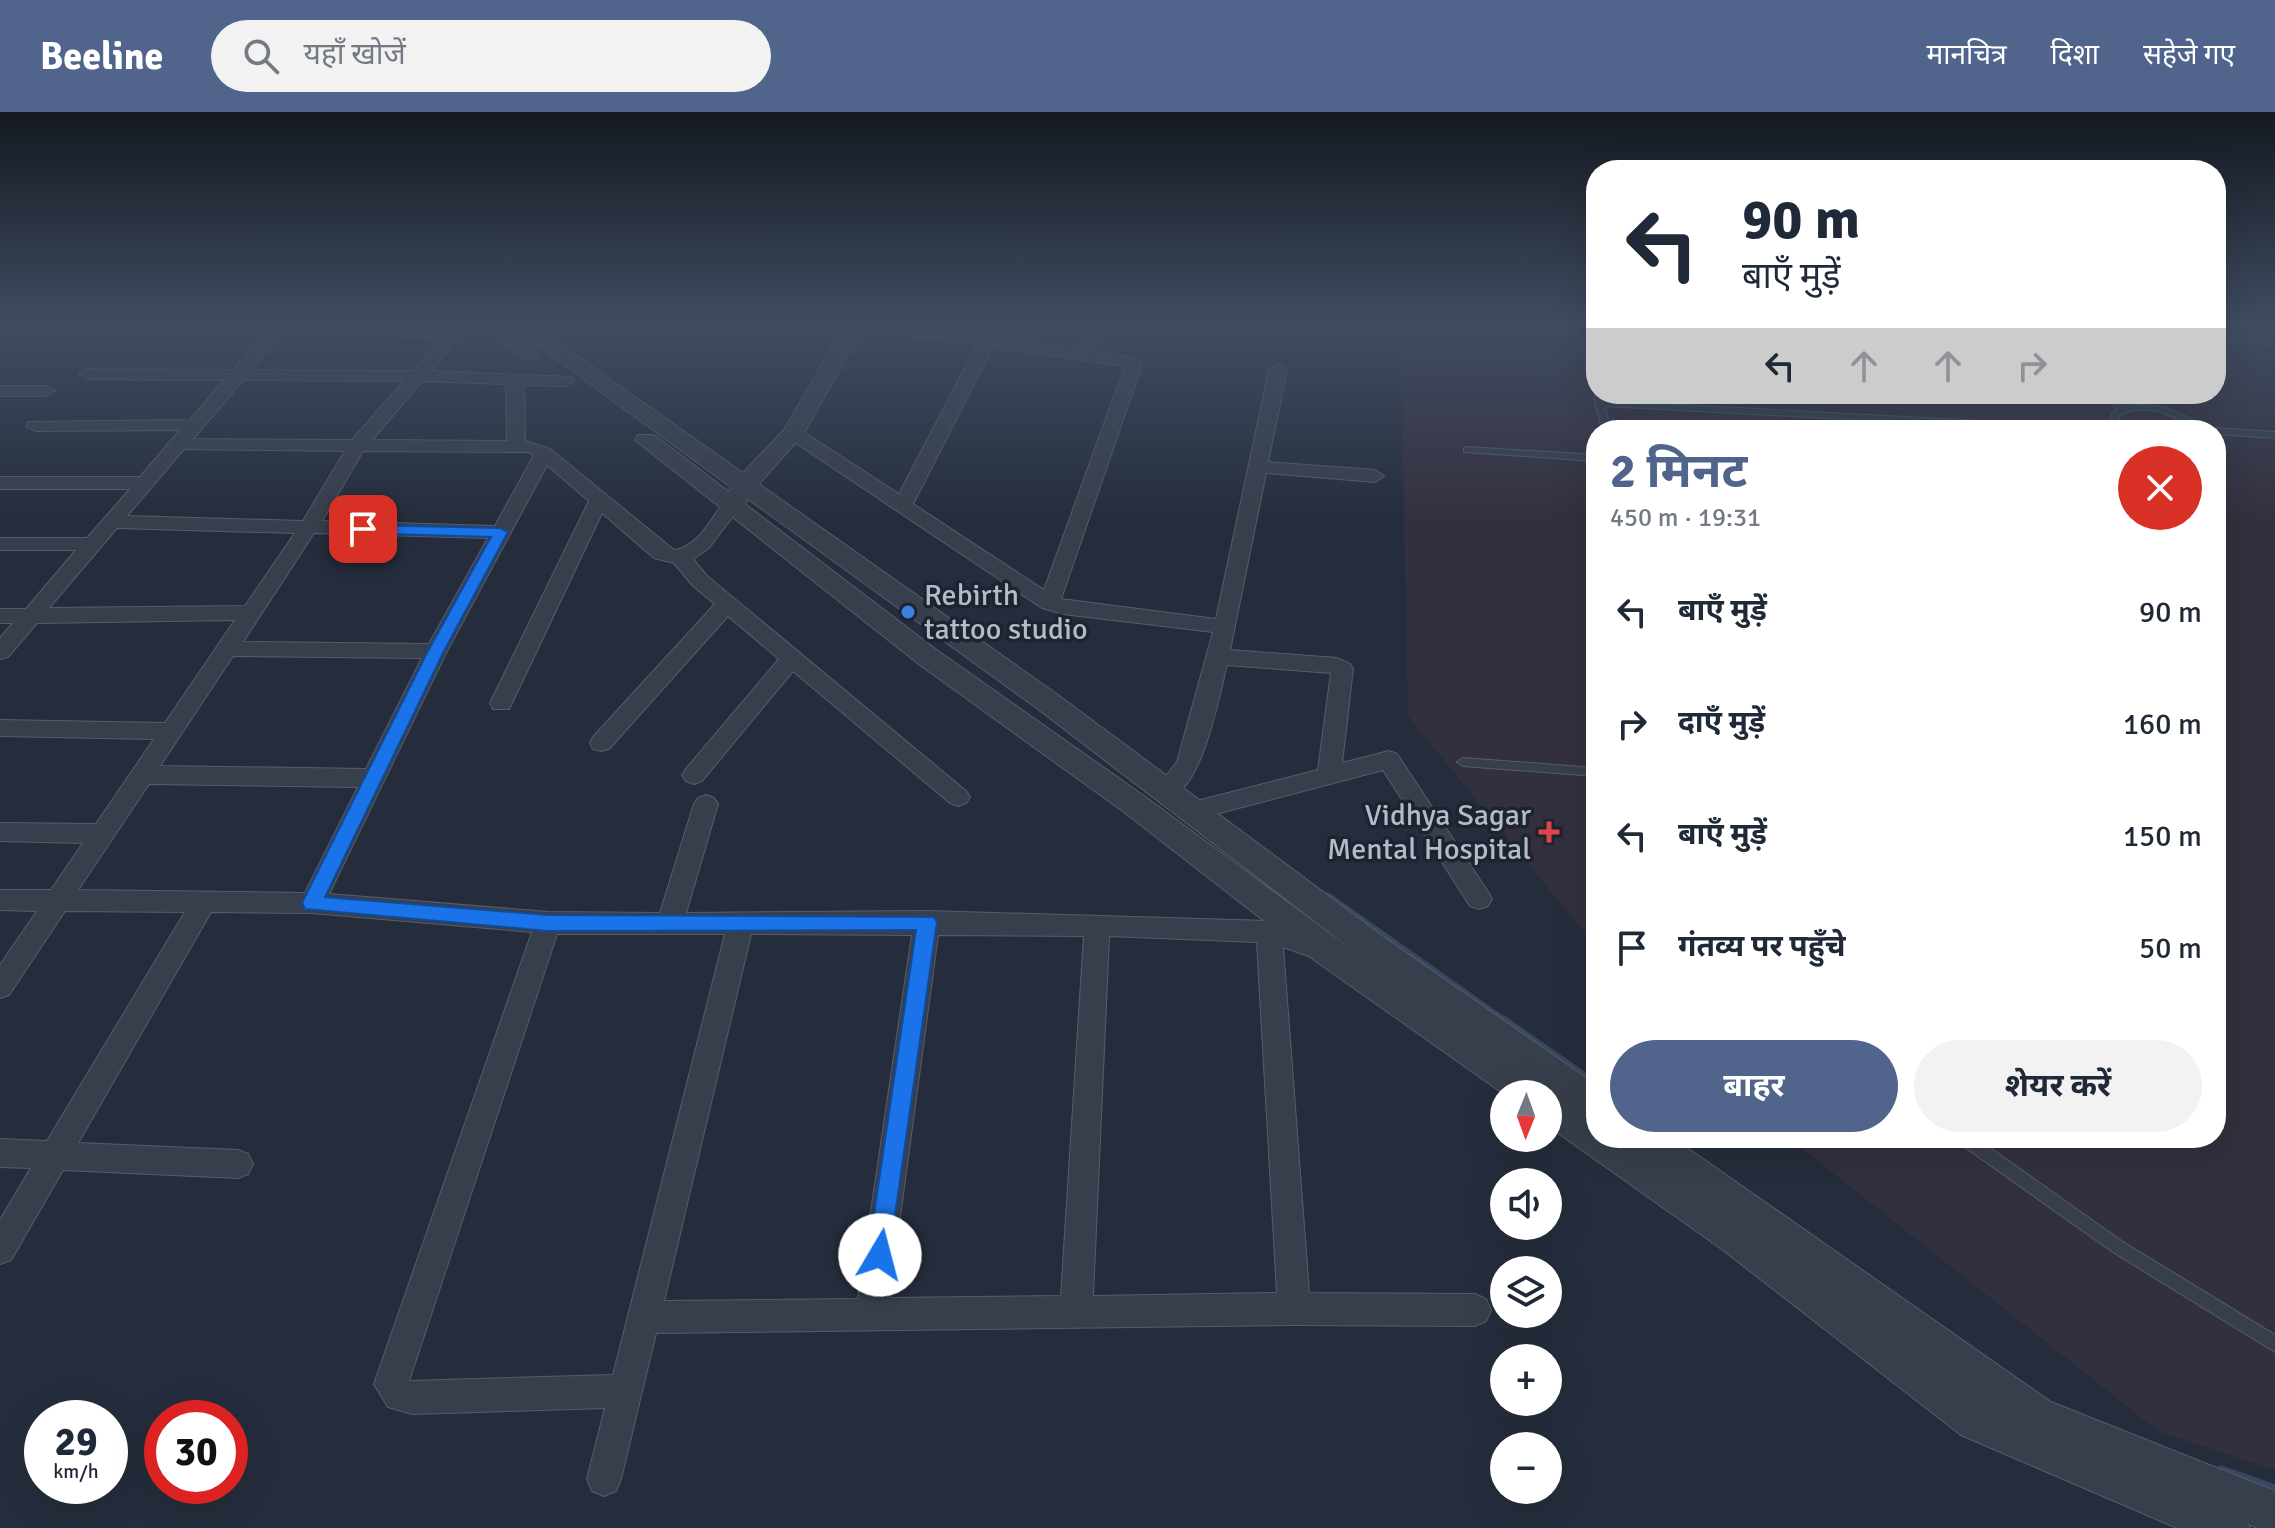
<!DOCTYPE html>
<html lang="hi">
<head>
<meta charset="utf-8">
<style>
	:root { --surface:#fff; --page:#f2f2f3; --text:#1f2937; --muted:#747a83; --accent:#50648c }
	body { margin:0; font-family:Signika,"Noto Sans Devanagari",sans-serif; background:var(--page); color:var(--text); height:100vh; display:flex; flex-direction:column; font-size:30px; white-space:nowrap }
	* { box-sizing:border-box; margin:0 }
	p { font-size:26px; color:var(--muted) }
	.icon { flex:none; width:44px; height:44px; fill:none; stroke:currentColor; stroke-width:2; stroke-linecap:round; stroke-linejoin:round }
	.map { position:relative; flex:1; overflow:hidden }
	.sheet { position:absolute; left:1586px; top:308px; width:640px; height:728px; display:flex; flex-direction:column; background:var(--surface); border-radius:32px; box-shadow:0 8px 32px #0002 }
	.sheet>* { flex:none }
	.hud { position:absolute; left:1586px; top:48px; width:640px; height:244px; border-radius:32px; box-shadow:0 8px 32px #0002; background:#fff; color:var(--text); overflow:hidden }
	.needle { width:52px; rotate:181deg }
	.tools { position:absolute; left:1490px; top:968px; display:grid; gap:16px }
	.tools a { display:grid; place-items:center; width:72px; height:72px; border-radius:50%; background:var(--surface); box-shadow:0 8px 32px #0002; font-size:40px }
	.speed { position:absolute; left:24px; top:1288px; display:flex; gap:16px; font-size:40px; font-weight:700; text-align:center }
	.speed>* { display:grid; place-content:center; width:104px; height:104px; border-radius:50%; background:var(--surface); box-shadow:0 8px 32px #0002; line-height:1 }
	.speed small { font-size:20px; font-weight:400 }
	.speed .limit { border:12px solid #d22; background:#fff; color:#111 }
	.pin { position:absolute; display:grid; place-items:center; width:68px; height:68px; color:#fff; margin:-34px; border-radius:16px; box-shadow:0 4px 12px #0006 }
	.me { position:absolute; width:88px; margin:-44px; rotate:8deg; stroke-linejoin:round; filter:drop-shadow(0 0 6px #0008) }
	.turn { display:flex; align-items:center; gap:28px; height:168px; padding:0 24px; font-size:36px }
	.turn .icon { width:104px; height:104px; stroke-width:2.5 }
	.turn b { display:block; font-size:56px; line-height:68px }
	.lanes { display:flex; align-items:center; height:76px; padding:0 24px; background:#0003; justify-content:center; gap:40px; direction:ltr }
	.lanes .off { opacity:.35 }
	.round { display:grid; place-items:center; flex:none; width:84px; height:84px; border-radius:42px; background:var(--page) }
	.overview { display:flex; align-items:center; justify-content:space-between; height:136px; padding:0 24px }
	h1 { font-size:48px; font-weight:700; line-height:60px; color:var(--accent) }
	.button { display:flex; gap:16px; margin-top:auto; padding:16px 24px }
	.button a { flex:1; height:92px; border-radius:48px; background:var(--accent); color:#fff; font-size:32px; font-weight:700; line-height:92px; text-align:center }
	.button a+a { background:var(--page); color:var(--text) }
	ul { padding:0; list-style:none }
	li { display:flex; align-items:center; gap:24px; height:112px; padding:0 24px }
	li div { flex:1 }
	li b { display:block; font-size:30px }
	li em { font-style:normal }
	header { display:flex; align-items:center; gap:48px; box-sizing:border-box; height:112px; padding:0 40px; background:var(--accent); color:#fff }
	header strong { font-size:38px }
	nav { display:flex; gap:44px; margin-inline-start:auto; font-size:28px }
	.search { width:560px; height:72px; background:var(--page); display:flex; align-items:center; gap:20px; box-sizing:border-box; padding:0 28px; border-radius:44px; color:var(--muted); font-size:30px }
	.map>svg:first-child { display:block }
</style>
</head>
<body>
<header>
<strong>Beeline</strong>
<div class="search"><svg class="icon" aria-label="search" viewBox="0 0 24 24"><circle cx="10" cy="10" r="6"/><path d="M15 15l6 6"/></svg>यहाँ खोजें</div>
<nav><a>मानचित्र</a><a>दिशा</a><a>सहेजे गए</a></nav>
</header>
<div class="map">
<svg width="2275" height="1416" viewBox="0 0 2275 1416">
	<rect width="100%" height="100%" fill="#252d3c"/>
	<!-- medical -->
	<path fill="#33303e" d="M1155,211H1596V282H2216V211H2275V1358L2158,1319L1789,1026H2216V318H1596V835L1408,604L1401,247L1145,228Z"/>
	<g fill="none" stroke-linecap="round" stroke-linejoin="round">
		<!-- stream-far1 -->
		<path stroke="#394763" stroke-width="7" d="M1328,784L1506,910"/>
		<!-- stream -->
		<path stroke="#394763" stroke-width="9" d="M1503,908L1596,973
			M2221,1358L2275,1377"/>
		<defs>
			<path id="service" d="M1462,211H1506L1576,215L1575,211H1583L1596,260V280L1592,277L1577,220L1466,213Z
				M2216,214L2275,215V219L2216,218Z
				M2216,226L2275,228V232L2216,230Z
				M1598,282L1601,283L1603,289L2097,315L2101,318H2048L1605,294L1610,318H1602L1594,285Z
				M2106,282H2114L2123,295C2152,289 2183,297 2204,318C2194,318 2190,314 2181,309C2162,298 2140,293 2120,303L2118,310L2123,318H2115L2110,310L2112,302L2117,298Z
				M2216,316L2275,320V326L2216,322V318H2212Z
				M1467,335L1596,343V349L1464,340V336Z
				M1463,646L1596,656V664L1463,654L1457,650Z
				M1957,1026H1976L2123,1130L2275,1223V1240L2113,1140L1959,1031Z"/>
			<path id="minor" d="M141,211L452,215L455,211H472L431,259L571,265L574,269L565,274L524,273L525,329L550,337L674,438C698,435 712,406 725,388H739L742,392L709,436L693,447L707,464L966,679L970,685L966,691L958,694L950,691L793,559L702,669L694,672L686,669L682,663L686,657L779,547L728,504L609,637L601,639L593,637L590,631L593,625L715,492L693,474L674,451L654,446L602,401L512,591L509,597H493L490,591L589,389L547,353L447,539L329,782L548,800L660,801L694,692L698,686L706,683L714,686L718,692L686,801L927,799L1269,809L1323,827L1327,835L1323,843L1314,846L1283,835L1309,1181L1475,1182L1486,1187L1491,1198L1486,1209L1475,1214L1294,1213L656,1221L621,1367L616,1379L604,1384L592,1379L587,1367L605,1296L412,1302L388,1295L374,1272L532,820L312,801L211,800L78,1031L238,1038L248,1042L253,1052L248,1062L238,1066L63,1058L11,1148L0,1152V1108L31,1056L0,1055V1027L47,1029L185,800L65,799L9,883L0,886V853L37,799L0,798V778H51L83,731L0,729V711L96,712L154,627L0,624V608L165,611L235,508L37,511L8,545L0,547V526L13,511H0V497H26L76,438H0V426H87L130,377H0V365H140L180,318L35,319L26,314L29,310L190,308L224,268L88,267L79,262L88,257L233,258L265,221L148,218L142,216ZM283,221L443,225L413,259L251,258ZM243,268L404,269L352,328L193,327ZM422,269L506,272L507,329L372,328ZM184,337L345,339L303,409L127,404ZM363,339L528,340L534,343L495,414L322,409ZM117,416L295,421L245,494L49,496ZM314,421L488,426L429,532L243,530ZM233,544L422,546L366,657L160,654ZM149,672L358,675L305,781L78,778ZM557,822H725L613,1263L409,1269ZM751,822L912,823L858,1187L664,1189ZM938,823L1084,824L1061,1184L889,1186ZM1109,824L1257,830L1277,1181L1093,1184Z
				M848,211H890L1078,238L1085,211H1101L1094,240L1136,246L1142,253L1061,487L1216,507L1269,258L1278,253L1284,254L1287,258L1268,350L1375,358L1384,364L1375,370L1266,361L1230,538L1337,546L1350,552L1353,557L1342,651L1389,639L1397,642L1488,780L1492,787L1488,794L1479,797L1470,794L1383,658L1193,708L1185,706L1181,699L1185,692L1318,658L1331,561L1227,553C1219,581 1200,697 1159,684L1155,678L1177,650L1213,520L1063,502L1042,496L787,325L784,321L787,317H799L899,382L977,233L856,216ZM993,235L1125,254L1044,478L913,392Z
				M0,274H46L55,279L46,284H0Z"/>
			<path id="tertiary" d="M476,211H499L540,243L537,247H523Z
				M507,211H530L743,361L784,318L846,211H866L804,321L759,372L1058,583L1385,826L1596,973V1026H1673L2051,1290L2275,1379V1416H2258L2248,1412L2250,1416H2177L1961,1323L1723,1138L1548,1014V982H1504L1317,850L1124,700L920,553L635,328L638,323H654L729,380L731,375ZM748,387L1038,597L1359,843L1144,684L938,539L745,392Z"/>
		</defs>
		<!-- service casing -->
		<use href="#service" stroke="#565d6a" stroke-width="2"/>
		<!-- minor casing -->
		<use href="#minor" stroke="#565d6a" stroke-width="2"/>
		<!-- tertiary casing -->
		<use href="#tertiary" stroke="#565d6a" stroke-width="2"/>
		<!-- service -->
		<use href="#service" fill="#383f4c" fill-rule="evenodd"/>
		<!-- minor -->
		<use href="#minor" fill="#383f4c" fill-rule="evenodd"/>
		<!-- tertiary -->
		<use href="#tertiary" fill="#383f4c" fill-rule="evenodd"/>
	</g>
	<!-- sky -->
	<linearGradient id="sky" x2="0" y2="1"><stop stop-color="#141921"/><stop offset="0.52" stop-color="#404c61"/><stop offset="1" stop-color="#404c61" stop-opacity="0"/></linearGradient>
	<rect width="2275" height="409" fill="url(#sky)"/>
	<!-- route -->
	<path fill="#1a73e8" stroke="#114b97" stroke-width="2" d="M363,413L500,416L508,420L444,539L325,785L548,803L934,805L937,810L888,1152L880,1155L872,1152L868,1143L916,818L548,819L305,797L302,791L428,539L491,425L358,421V414Z"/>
	<!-- markers -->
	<circle fill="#3f7fe0" stroke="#1d2431" stroke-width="3" cx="908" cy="500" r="8"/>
	<path fill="#e0444e" stroke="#1d2431" stroke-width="3" d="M1545 708h8v8h8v8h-8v8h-8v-8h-8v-8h8z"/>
	<g text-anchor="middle" stroke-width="7" stroke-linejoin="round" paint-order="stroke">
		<!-- poi labels -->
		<g font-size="30" fill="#b4bac8" stroke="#1d2431" text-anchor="start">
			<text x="924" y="493">Rebirth<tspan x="924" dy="34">tattoo studio</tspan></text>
			<text x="1531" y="713" text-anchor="end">Vidhya Sagar<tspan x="1531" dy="34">Mental Hospital</tspan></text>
		</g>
	</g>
</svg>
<div class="tools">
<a><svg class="needle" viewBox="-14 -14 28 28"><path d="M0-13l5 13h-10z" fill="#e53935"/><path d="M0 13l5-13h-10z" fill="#747a83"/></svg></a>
<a><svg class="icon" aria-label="sound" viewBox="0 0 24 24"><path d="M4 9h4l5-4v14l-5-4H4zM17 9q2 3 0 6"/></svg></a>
<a><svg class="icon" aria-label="layers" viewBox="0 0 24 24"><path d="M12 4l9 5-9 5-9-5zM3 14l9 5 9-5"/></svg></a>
<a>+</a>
<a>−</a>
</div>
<div class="speed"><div>29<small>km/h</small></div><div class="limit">30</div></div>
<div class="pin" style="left:363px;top:417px;background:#d93025"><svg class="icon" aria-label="arrive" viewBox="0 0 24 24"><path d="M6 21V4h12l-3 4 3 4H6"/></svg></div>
<svg class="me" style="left:880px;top:1143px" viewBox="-20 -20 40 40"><circle r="19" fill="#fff"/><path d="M0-13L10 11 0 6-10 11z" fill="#1a73e8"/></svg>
<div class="hud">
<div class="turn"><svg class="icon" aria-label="left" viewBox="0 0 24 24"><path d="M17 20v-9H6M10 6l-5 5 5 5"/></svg><div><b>90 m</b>बाएँ मुड़ें</div></div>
<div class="lanes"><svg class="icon" aria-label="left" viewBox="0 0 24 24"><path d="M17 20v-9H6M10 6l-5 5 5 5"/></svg><svg class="icon off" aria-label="ahead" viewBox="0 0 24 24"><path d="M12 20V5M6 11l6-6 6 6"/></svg><svg class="icon off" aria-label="ahead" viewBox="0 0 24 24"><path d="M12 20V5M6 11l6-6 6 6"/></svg><svg class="icon off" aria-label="right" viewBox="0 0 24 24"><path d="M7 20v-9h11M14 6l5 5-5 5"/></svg></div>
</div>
<section class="sheet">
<div class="overview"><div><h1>2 मिनट</h1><p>450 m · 19:31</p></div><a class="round" style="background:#d93025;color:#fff"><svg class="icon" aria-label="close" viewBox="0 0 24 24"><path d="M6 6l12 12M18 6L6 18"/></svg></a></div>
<ul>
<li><svg class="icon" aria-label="left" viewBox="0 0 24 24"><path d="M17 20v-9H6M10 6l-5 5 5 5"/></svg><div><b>बाएँ मुड़ें</b></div><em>90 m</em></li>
<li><svg class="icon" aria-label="right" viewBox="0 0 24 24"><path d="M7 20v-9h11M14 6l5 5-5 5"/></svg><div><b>दाएँ मुड़ें</b></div><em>160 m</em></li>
<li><svg class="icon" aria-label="left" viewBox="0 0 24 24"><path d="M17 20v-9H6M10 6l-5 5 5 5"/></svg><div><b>बाएँ मुड़ें</b></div><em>150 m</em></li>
<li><svg class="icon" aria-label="arrive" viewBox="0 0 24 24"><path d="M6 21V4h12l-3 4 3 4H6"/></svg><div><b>गंतव्य पर पहुँचे</b></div><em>50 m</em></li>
</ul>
<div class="button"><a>बाहर</a><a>शेयर करें</a></div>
</section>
</div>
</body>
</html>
